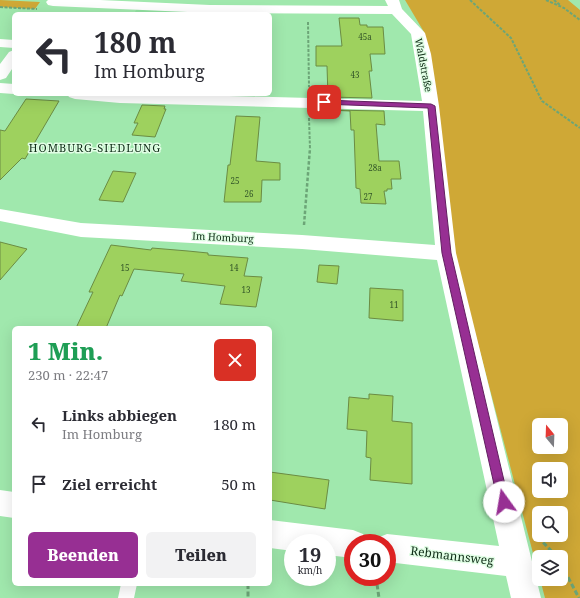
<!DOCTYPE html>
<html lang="de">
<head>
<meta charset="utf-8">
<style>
	:root { --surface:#fff; --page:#f2f2f3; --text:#2b2b33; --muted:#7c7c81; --accent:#972f93 }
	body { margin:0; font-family:"Noto Serif",serif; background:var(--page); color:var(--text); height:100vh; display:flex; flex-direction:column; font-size:15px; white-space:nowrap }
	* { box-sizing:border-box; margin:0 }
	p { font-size:13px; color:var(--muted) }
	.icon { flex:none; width:22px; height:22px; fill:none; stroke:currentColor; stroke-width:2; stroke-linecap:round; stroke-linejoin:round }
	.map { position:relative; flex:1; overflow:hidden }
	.details { position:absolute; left:12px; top:326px; width:260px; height:260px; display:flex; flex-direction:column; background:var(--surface); border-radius:6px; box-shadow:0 4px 16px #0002 }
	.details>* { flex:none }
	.guide { position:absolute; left:12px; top:12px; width:260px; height:84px; border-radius:6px; box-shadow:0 4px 16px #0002; background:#fff; color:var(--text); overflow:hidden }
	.needle { width:26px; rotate:341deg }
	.buttons { position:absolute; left:532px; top:418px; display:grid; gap:8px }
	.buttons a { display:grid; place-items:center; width:36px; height:36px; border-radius:6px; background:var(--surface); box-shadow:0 4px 16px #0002; font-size:20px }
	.speed { position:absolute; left:284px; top:534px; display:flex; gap:8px; font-size:20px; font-weight:700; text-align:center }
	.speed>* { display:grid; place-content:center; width:52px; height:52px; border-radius:50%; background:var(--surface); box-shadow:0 4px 16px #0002; line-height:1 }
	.speed small { font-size:10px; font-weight:400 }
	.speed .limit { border:6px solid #d22; background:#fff; color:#111 }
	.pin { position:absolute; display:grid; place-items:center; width:34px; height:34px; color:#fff; margin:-17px; border-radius:8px; box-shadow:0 2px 6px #0006 }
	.me { position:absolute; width:44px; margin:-22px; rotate:347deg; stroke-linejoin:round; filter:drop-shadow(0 0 3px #0008) }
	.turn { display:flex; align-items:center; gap:14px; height:84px; padding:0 16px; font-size:18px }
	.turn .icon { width:52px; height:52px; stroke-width:2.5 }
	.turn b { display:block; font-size:28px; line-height:34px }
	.round { display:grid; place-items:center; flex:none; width:42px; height:42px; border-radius:6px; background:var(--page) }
	.head { display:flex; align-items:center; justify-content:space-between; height:68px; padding:0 16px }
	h1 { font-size:24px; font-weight:800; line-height:30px; color:#1e9e55 }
	.button { display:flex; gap:8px; margin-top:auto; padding:8px 16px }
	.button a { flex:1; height:46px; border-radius:6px; background:var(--accent); color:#fff; font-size:16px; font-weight:800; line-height:46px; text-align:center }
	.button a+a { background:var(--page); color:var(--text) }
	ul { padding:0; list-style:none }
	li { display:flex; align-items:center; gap:12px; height:60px; padding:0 16px }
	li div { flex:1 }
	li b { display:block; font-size:15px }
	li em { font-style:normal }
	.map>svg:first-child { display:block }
</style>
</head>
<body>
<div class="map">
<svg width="580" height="598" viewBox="0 0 580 598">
	<rect width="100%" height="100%" fill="#a0e8ad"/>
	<!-- built -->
	<path fill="#91e0a0" d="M137,8L208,11V14H134Z"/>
	<!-- green -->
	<path fill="#cfa836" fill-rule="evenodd" d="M0,0L40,2L35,9L0,7Z
		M405,0H568L580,10V598H545L540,579H561V557H539V576L452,245L424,32ZM539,425H561V447H539ZM539,469H561V491H539ZM539,513H561V535H539Z"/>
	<!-- building -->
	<path fill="#9ed15e" stroke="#6b8c43" d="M339,18H359L360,25H367V27H383L385,54H370L372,71H369L372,98L328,97L327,66H316V46H342Z
		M26,99L59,101L25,159L22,158L0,180V130L5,131Z
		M142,105L165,106L164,109H166L155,137L132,135L138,123H134Z
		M329,110L384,111L385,125L376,124L379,161H399L401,179H391L392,189H387V191H384L386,204L361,203L360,189L356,188L354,130H351L350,111Z
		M236,116L260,117L256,161L280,163V180H262L261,202H224L228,165H230Z
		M113,171L136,173L123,202L99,200Z
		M0,242L27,249L0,280Z
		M111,245L151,250L152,248L188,251L208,253V255L248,258L244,276L262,277L256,307L220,304L225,286L181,281L184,274L134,269L122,296L120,295L106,328H76L93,292H89Z
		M319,265L339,266L337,284L317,282Z
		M370,288L403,290V321L369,318Z
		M369,394L393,396L392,421L412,423V484L370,480L371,458L366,457L367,431L347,429L349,397L369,399Z
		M270,472L329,480L325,509L270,500Z"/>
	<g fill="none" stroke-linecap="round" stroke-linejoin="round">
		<!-- path-far2 -->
		<path stroke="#6ca577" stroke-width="2" stroke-dasharray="3 1.5" stroke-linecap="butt" d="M470,0L511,38L542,101L580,128
			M546,0L564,8L580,20
			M554,0L560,5
			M0,7L37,9
			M308,22L309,87
			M309,118L310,149"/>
		<!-- path-far1 -->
		<path stroke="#6ca577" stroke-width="2.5" stroke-dasharray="3.5 2" stroke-linecap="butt" d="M304,225L310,148"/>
		<!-- path -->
		<path stroke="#6ca577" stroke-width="3" stroke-dasharray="5 2.5" stroke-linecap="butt" d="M538,537L557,557
			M561,564L579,598
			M376,577L379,598
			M248,584V598"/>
		<!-- service -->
		<path fill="#fff" fill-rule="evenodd" d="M121,584H137L134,598H118Z"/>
		<!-- minor -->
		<path fill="#fff" fill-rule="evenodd" d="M48,0H100L210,5L388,6L385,0H399L402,9L425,33L431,54L439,106L456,253L541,598H511L506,576L387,562V543H375L377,538L387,534L499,546L437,260L302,249L81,237L0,221V209L81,223L302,235L435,245L423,111L120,103L75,99L69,97L67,94H155L422,101L411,34L392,14L210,13L53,6L48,5L46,2Z
			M0,39L14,40V48L0,47Z
			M14,50V66L6,78L0,80V64L9,52Z
			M0,83L14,84V94L0,93Z
			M0,490L14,492V518L0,516Z
			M270,520L353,530L363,534L367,543H353V558L327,555V543H293V551L270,548Z"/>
	</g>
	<!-- route -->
	<path fill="#972f93" stroke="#621f60" d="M324,100L431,104L435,106L451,253L509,502L508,505L504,507L500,505L498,502L442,253L428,108L322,104L321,102Z"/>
	<g text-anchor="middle" stroke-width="3" stroke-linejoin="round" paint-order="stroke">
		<!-- number labels -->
		<g font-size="8" fill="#325528">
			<text x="365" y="40">45a</text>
			<text x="355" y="78">43</text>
			<text x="375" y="171">28a</text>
			<text x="235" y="184">25</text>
			<text x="249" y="197">26</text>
			<text x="368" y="200">27</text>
			<text x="125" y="271">15</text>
			<text x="234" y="271">14</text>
			<text x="246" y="293">13</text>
			<text x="394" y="308">11</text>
		</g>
		<!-- street labels -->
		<g font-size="10" fill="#0e2c16" stroke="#e1fee5">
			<text transform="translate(424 65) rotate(79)" y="4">Waldstraße</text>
			<text transform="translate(223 237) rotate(3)" y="4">Im Homburg</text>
		</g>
		<!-- neighbourhood labels -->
		<g font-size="11" letter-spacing="1" fill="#0e2c16" stroke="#e1fee5">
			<text x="95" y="152">HOMBURG-SIEDLUNG</text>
		</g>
		<!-- near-street labels -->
		<g font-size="12" fill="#0e2c16" stroke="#e1fee5">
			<text transform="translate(452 556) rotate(7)" y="4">Rebmannsweg</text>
		</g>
	</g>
</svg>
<div class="buttons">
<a><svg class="needle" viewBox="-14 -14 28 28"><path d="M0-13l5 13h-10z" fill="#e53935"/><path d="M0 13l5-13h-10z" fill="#7c7c81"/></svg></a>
<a><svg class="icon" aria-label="sound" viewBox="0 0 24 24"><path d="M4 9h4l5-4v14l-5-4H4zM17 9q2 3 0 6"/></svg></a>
<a><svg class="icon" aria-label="search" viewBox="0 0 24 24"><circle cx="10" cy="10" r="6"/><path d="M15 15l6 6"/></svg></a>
<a><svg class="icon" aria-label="layers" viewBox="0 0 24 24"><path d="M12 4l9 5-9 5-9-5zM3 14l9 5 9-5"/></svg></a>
</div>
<div class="speed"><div>19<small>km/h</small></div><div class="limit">30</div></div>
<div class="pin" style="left:324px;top:102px;background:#d93025"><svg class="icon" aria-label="arrive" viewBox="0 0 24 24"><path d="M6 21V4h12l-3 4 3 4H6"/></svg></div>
<svg class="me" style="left:504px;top:502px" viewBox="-20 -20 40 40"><circle r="19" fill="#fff"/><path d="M0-13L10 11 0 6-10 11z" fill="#972f93"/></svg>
<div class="guide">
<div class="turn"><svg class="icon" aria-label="left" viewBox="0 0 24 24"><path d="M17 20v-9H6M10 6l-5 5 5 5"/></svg><div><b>180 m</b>Im Homburg</div></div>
</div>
<section class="details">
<div class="head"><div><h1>1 Min.</h1><p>230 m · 22:47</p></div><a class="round" style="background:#d93025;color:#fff"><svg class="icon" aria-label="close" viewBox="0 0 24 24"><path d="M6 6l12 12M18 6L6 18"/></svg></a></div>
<ul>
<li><svg class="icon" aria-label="left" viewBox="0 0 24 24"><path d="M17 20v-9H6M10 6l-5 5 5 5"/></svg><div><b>Links abbiegen</b><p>Im Homburg</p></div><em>180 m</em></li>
<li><svg class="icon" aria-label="arrive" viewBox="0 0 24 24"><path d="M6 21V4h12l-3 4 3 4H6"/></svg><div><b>Ziel erreicht</b></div><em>50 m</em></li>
</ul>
<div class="button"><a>Beenden</a><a>Teilen</a></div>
</section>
</div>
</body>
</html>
